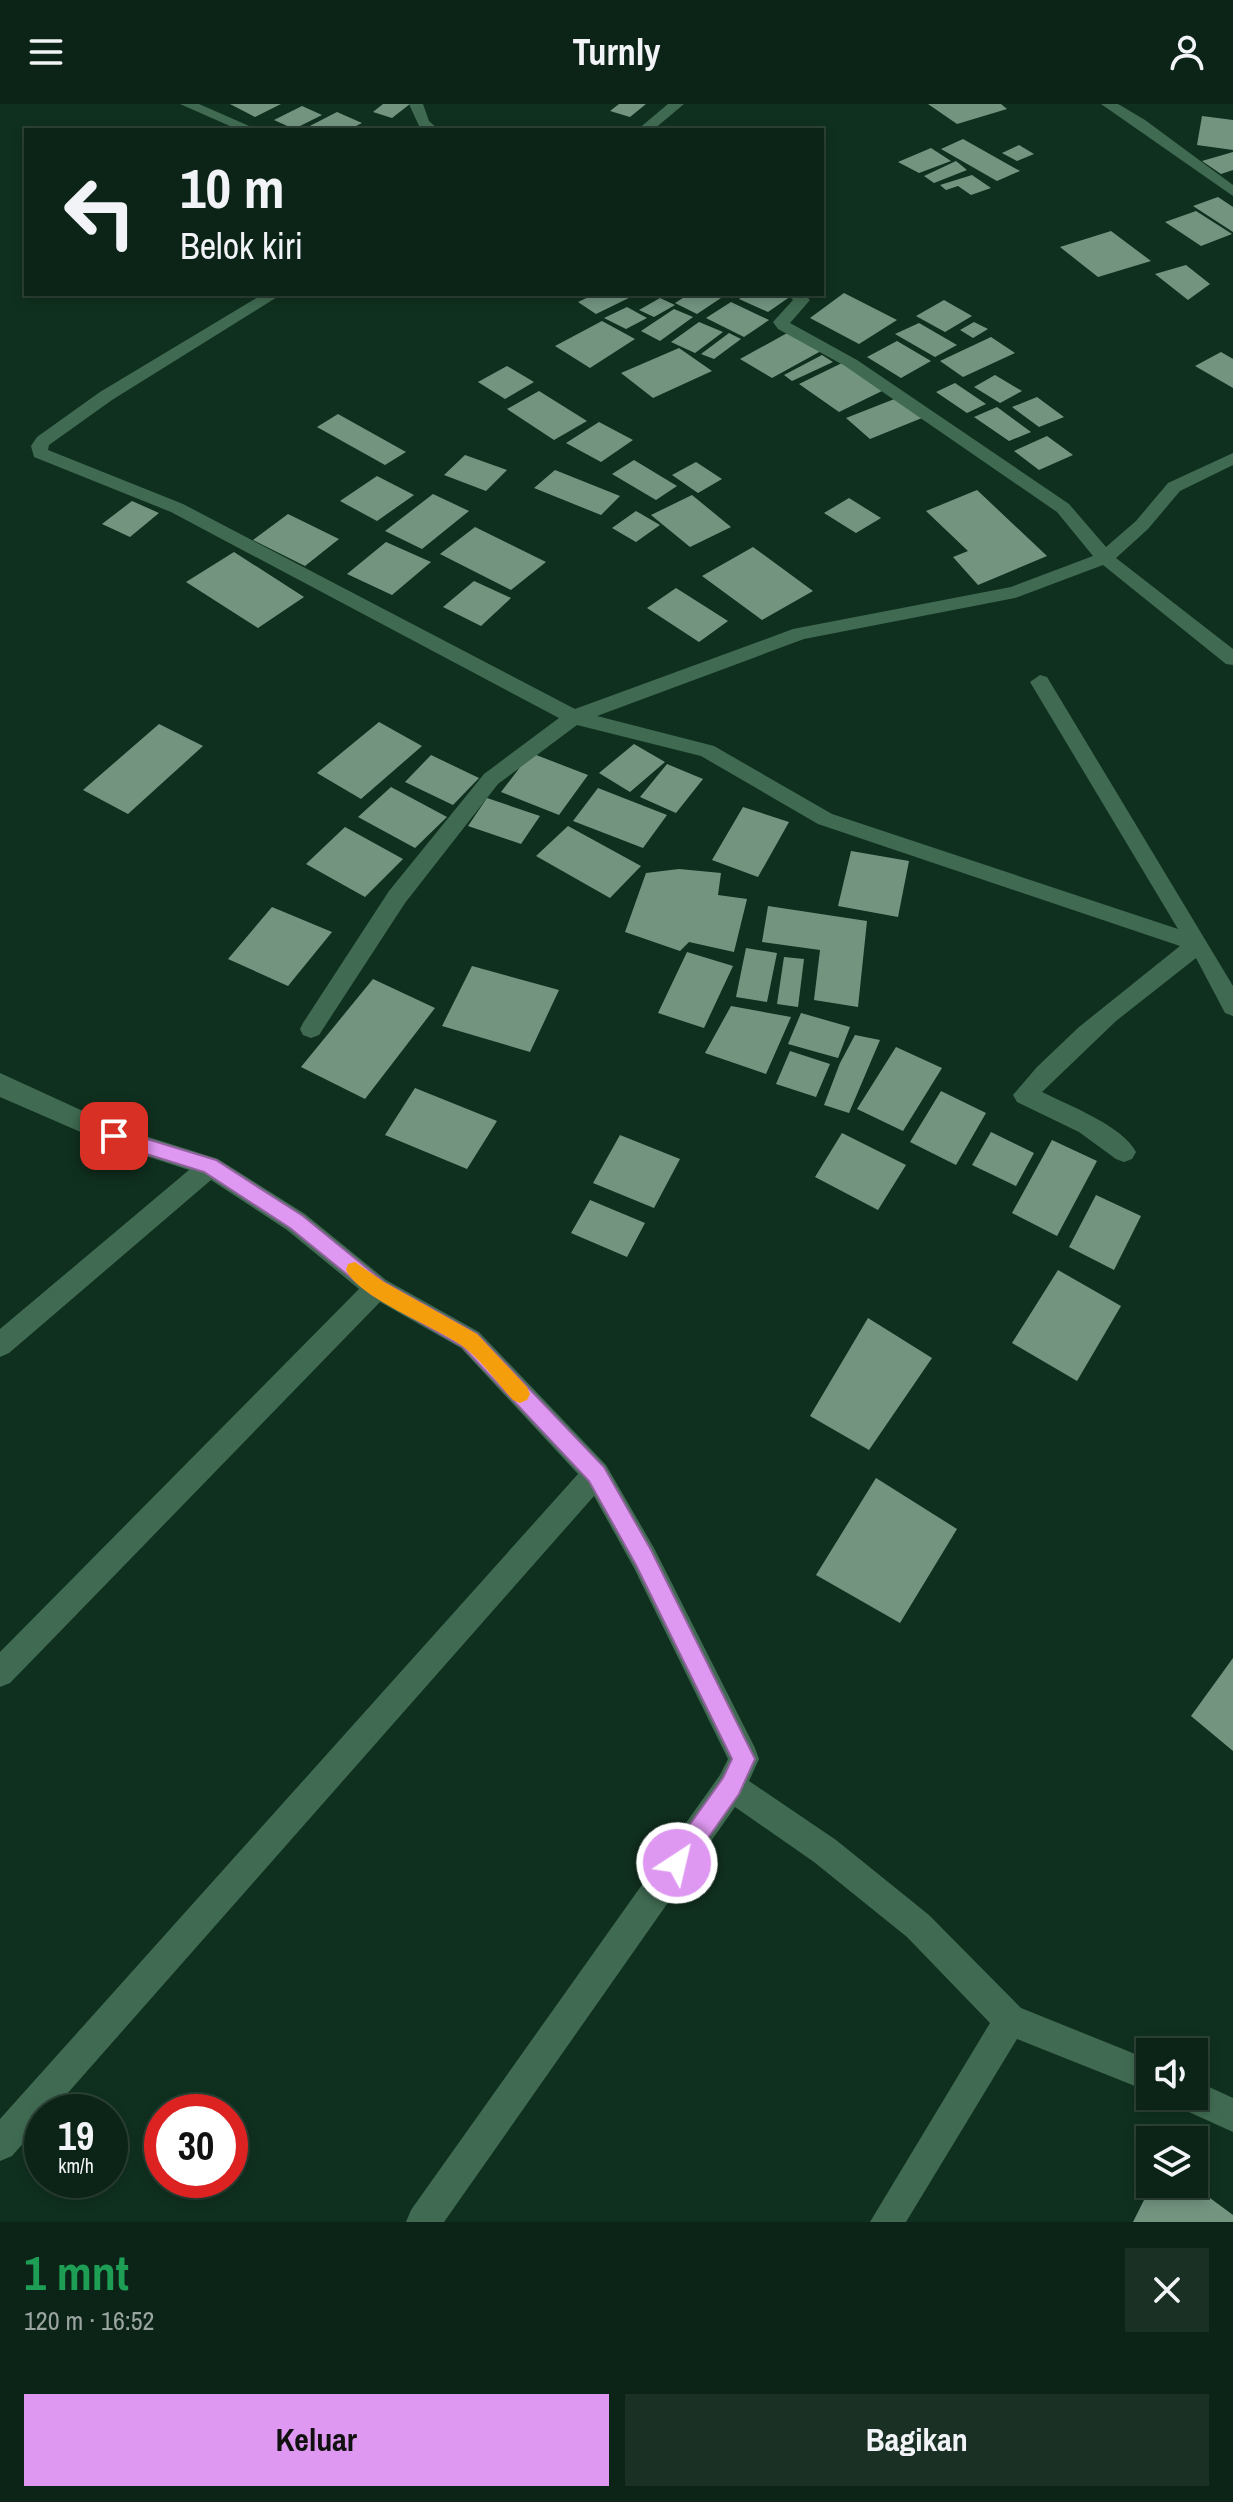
<!DOCTYPE html>
<html lang="id">
<head>
<meta charset="utf-8">
<style>
	:root { --surface:#0c2417; --page:#1a3024; --text:#f1f3f6; --muted:#9aa4a1; --line:#2c4136; --accent:#df98f2 }
	body { margin:0; font-family:"Archivo Narrow",sans-serif; background:var(--page); color:var(--text); height:100vh; display:flex; flex-direction:column; font-size:30px; white-space:nowrap }
	* { box-sizing:border-box; margin:0 }
	p { font-size:26px; color:var(--muted) }
	.icon { flex:none; width:44px; height:44px; fill:none; stroke:currentColor; stroke-width:2; stroke-linecap:round; stroke-linejoin:round }
	.map { position:relative; height:2118px; overflow:hidden }
	.drawer { display:flex; flex-direction:column; background:var(--surface); flex:1 }
	.drawer>* { flex:none }
	.top-card { position:absolute; left:24px; top:24px; width:800px; height:168px; border-radius:0px; box-shadow:0 4px 12px #0003,0 0 0 2px var(--line); background:#0c2417; color:var(--text); overflow:hidden }
	.buttons { position:absolute; left:1136px; top:1934px; display:grid; gap:16px }
	.buttons a { display:grid; place-items:center; width:72px; height:72px; border-radius:0px; background:var(--surface); box-shadow:0 4px 12px #0003,0 0 0 2px var(--line); font-size:40px }
	.speed { position:absolute; left:24px; top:1990px; display:flex; gap:16px; font-size:40px; font-weight:700; text-align:center }
	.speed>* { display:grid; place-content:center; width:104px; height:104px; border-radius:50%; background:var(--surface); box-shadow:0 4px 12px #0003,0 0 0 2px var(--line); line-height:1 }
	.speed small { font-size:20px; font-weight:400 }
	.speed .limit { border:12px solid #d22; background:#fff; color:#111 }
	.pin { position:absolute; display:grid; place-items:center; width:68px; height:68px; color:#fff; margin:-34px; border-radius:16px; box-shadow:0 4px 12px #0006 }
	.me { position:absolute; width:88px; margin:-44px; rotate:35deg; stroke-linejoin:round; filter:drop-shadow(0 0 6px #0008) }
	.turn { display:flex; align-items:center; gap:28px; height:168px; padding:0 24px; font-size:36px }
	.turn .icon { width:104px; height:104px; stroke-width:2.5 }
	.turn b { display:block; font-size:56px; line-height:68px }
	.round { display:grid; place-items:center; flex:none; width:84px; height:84px; border-radius:0px; background:var(--page) }
	.head { display:flex; align-items:center; justify-content:space-between; height:136px; padding:0 24px }
	h1 { font-size:48px; font-weight:700; line-height:60px; color:#1e9e55 }
	.primary-button { display:flex; gap:16px; margin-top:auto; padding:16px 24px }
	.primary-button a { flex:1; height:92px; border-radius:0px; background:var(--accent); color:#111; font-size:32px; font-weight:700; line-height:92px; text-align:center }
	.primary-button a+a { background:var(--page); color:var(--text) }
	header { display:flex; justify-content:space-between; align-items:center; height:104px; padding:0 24px; background:var(--surface); font-size:36px; font-weight:700 }
	.map>svg:first-child { display:block }
</style>
</head>
<body>
<header><svg class="icon" aria-label="menu" viewBox="0 0 24 24"><path d="M4 6h16M4 12h16M4 18h16"/></svg>Turnly<svg class="icon" aria-label="person" viewBox="0 0 24 24"><circle cx="12" cy="8" r="4"/><path d="M4 21q1-7 8-7t8 7"/></svg></header>
<div class="map">
<svg width="1233" height="2118" viewBox="0 0 1233 2118">
	<rect width="100%" height="100%" fill="#10301f"/>
	<!-- building -->
	<path fill="#739580" d="M230,0H281L255,13Z
		M383,0H410L392,14L373,8Z
		M619,0H646L630,13L610,7Z
		M928,0H1001L1007,5L957,20Z
		M302,2L322,11L294,25L274,16Z
		M337,8L362,19L348,26H302Z
		M1202,12L1233,16V46L1197,41Z
		M963,35L1020,67L997,77L941,45Z
		M1019,41L1034,50L1017,57L1002,49Z
		M931,44L951,57L919,69L898,58Z
		M1233,48V66L1221,70L1202,57Z
		M956,57L967,66L934,79L924,72Z
		M972,71L991,84L971,91L958,82L946,86L940,81Z
		M1218,93L1233,103V128L1193,102Z
		M1196,107L1232,130L1201,142L1165,118Z
		M1111,127L1151,157L1098,173L1060,143Z
		M1186,161L1210,180L1188,196L1155,170Z
		M844,189L897,216L859,240L810,214Z
		M595,190H637L596,210L578,198Z
		M689,190H727L697,210L675,199Z
		M746,190H794L768,208L739,195Z
		M660,194L675,201L654,213L639,206Z
		M944,196L972,212L945,228L916,212Z
		M731,198L769,216L744,233L706,214Z
		M627,203L647,214L626,225L604,214Z
		M674,205L693,213L660,237L641,227Z
		M602,217L635,235L590,264L555,242Z
		M699,218L723,228L695,249L671,238Z
		M974,218L988,225L973,234L960,226Z
		M919,219L957,241L935,253L895,230Z
		M789,228L821,247L772,274L740,255Z
		M729,229L741,235L714,255L701,250Z
		M991,233L1015,249L963,273L940,257Z
		M897,237L931,257L901,274L867,253Z
		M679,244L712,267L653,294L621,269Z
		M1221,248L1233,255V284L1195,262Z
		M822,251L833,258L792,277L784,271Z
		M842,259L882,287L839,308L799,280Z
		M507,262L534,278L505,295L478,278Z
		M995,271L1022,287L1000,299L974,283Z
		M955,279L986,300L967,309L936,288Z
		M539,287L587,317L554,336L507,305Z
		M1037,293L1064,313L1039,323L1012,303Z
		M897,294L922,314L870,335L846,314Z
		M997,303L1031,328L1009,337L974,313Z
		M338,310L406,348L385,361L317,323Z
		M599,318L633,336L601,358L566,339Z
		M1047,332L1073,351L1039,366L1014,347Z
		M465,351L507,366L486,387L444,371Z
		M634,356L677,382L656,396L612,370Z
		M696,358L722,375L698,389L672,371Z
		M555,366L620,392L601,411L534,384Z
		M377,372L414,391L377,417L340,397Z
		M977,386L1047,452L978,481L953,453L968,447L926,407Z
		M433,390L469,407L422,445L385,427Z
		M692,391L731,423L690,443L651,411Z
		M849,394L881,414L856,429L824,409Z
		M132,397L159,409L130,433L102,420Z
		M636,407L660,421L636,438L612,424Z
		M288,410L339,435L305,462L253,436Z
		M475,423L546,458L511,486L440,450Z
		M386,438L431,458L392,491L347,470Z
		M753,443L813,487L762,516L702,472Z
		M234,448L304,493L258,524L186,478Z
		M474,477L511,494L481,522L443,503Z
		M676,484L728,517L699,538L647,504Z
		M379,618L422,642L361,695L317,669Z
		M159,620L203,642L128,710L83,686Z
		M634,640L665,658L630,688L599,669Z
		M531,649L588,671L559,711L501,688Z
		M431,651L479,674L453,701L405,678Z
		M667,660L703,675L676,709L640,693Z
		M391,683L447,713L415,744L358,713Z
		M598,684L667,711L643,744L573,717Z
		M487,694L540,712L521,740L468,722Z
		M743,703L789,718L758,773L712,756Z
		M568,722L641,762L610,794L536,752Z
		M345,723L403,755L365,793L306,760Z
		M851,747L909,757L898,813L838,802Z
		M679,765L721,769L718,791L747,795L734,848L689,838L680,847L625,828L646,769Z
		M768,802L867,817L858,903L814,896L820,846L762,838Z
		M272,803L332,828L288,882L228,855Z
		M746,844L777,849L767,898L736,893Z
		M687,848L733,862L704,924L658,909Z
		M784,853L804,855L798,903L777,900Z
		M472,862L559,886L530,948L442,922Z
		M373,875L435,904L365,995L301,963Z
		M731,902L791,913L766,970L705,949Z
		M801,909L850,923L838,954L788,940Z
		M855,931L880,936L849,1009L824,1001L840,959Z
		M896,943L942,964L903,1027L857,1005Z
		M790,947L830,960L816,993L776,980Z
		M415,984L497,1017L467,1065L385,1031Z
		M941,987L986,1009L956,1061L910,1038Z
		M991,1028L1034,1049L1016,1082L972,1061Z
		M842,1029L906,1061L878,1106L815,1073Z
		M620,1031L680,1055L654,1104L593,1079Z
		M1052,1036L1097,1057L1057,1132L1012,1109Z
		M1096,1091L1141,1112L1114,1166L1069,1143Z
		M590,1096L645,1119L627,1153L571,1129Z
		M1058,1166L1121,1202L1077,1277L1012,1239Z
		M868,1214L932,1254L869,1346L810,1312Z
		M876,1374L957,1425L900,1519L816,1471Z
		M1233,1554V1647L1191,1612Z
		M1152,2080H1191L1233,2111V2118H1133Z"/>
	<g fill="none" stroke-linecap="round" stroke-linejoin="round">
		<!-- minor -->
		<path fill="#406b52" fill-rule="evenodd" d="M180,0H199L258,26H239Z
			M409,0H423L429,17L439,26L420,24Z
			M668,0H684L653,26H637Z
			M1101,0H1118L1145,16L1233,81V92Z
			M263,190H282L112,296L49,341L48,346L183,400L575,605L793,525L1011,483L1093,452L1057,408L845,262L778,225L773,218L793,196L787,190H804L810,196L790,219L857,256L1069,400L1106,443L1136,417L1168,379L1233,349V361L1180,387L1148,425L1116,454L1233,545V561L1226,560L1103,461L1015,494L804,535L597,612L714,642L832,710L1178,825L1030,578L1040,571L1047,573L1233,882V912L1225,909L1196,854L1116,917L1042,988C1068,1001 1123,1022 1136,1048L1132,1055L1124,1058L1116,1055L1079,1028L1017,998L1013,991L1037,963L1079,923L1180,842L818,720L701,652L577,621L498,680L405,799L319,931L311,934L303,931L300,925L303,919L389,787L484,670L559,614L171,408L34,353L31,342L37,333L100,288Z
			M0,969L120,1024L218,1055L305,1110L386,1176L479,1228L606,1361L654,1444L755,1644L759,1655L749,1677L836,1736L929,1811L1021,1904L1150,1956V1988L1017,1935L906,2118H870L990,1919L907,1833L814,1758L735,1703L444,2118H406L411,2106L720,1671L728,1655L634,1464L594,1392L51,2008H42V2018L12,2052L0,2057V2015L578,1370L461,1244L380,1198L10,1579L0,1583V1548L359,1185L287,1126L211,1076L9,1249L0,1253V1225L189,1066L106,1039L0,993Z
			M1194,1976L1233,1994V2028L1180,2004L1175,1992H1194Z"/>
	</g>
	<!-- route -->
	<path fill="#df98f2" stroke="#91639d" stroke-width="2" d="M114,1025L216,1056L303,1112L384,1178L477,1230L604,1363L651,1446L755,1655L739,1690L685,1767L677,1770L668,1767L665,1759L668,1751L723,1674L732,1655L636,1461L589,1377L463,1243L371,1190L290,1124L204,1068L108,1038L105,1032L108,1027Z"/>
	<!-- slow -->
	<path fill="#f59e0b" d="M355,1158L384,1178L477,1230L527,1283L530,1290L527,1296L520,1299L513,1296C497,1279 481,1255 461,1241C434,1222 359,1194 346,1166L348,1160Z"/>
</svg>
<div class="buttons">
<a><svg class="icon" aria-label="sound" viewBox="0 0 24 24"><path d="M4 9h4l5-4v14l-5-4H4zM17 9q2 3 0 6"/></svg></a>
<a><svg class="icon" aria-label="layers" viewBox="0 0 24 24"><path d="M12 4l9 5-9 5-9-5zM3 14l9 5 9-5"/></svg></a>
</div>
<div class="speed"><div>19<small>km/h</small></div><div class="limit">30</div></div>
<div class="pin" style="left:114px;top:1032px;background:#d93025"><svg class="icon" aria-label="arrive" viewBox="0 0 24 24"><path d="M6 21V4h12l-3 4 3 4H6"/></svg></div>
<svg class="me" style="left:677px;top:1759px" viewBox="-20 -20 40 40"><circle r="17" fill="#df98f2" stroke="#fff" stroke-width="3"/><path d="M0-11L8 9 0 5-8 9z" fill="#fff"/></svg>
<div class="top-card">
<div class="turn"><svg class="icon" aria-label="left" viewBox="0 0 24 24"><path d="M17 20v-9H6M10 6l-5 5 5 5"/></svg><div><b>10 m</b>Belok kiri</div></div>
</div>
</div>
<section class="drawer">
<div class="head"><div><h1>1 mnt</h1><p>120 m · 16:52</p></div><a class="round"><svg class="icon" aria-label="close" viewBox="0 0 24 24"><path d="M6 6l12 12M18 6L6 18"/></svg></a></div>
<div class="primary-button"><a>Keluar</a><a>Bagikan</a></div>
</section>
</body>
</html>
